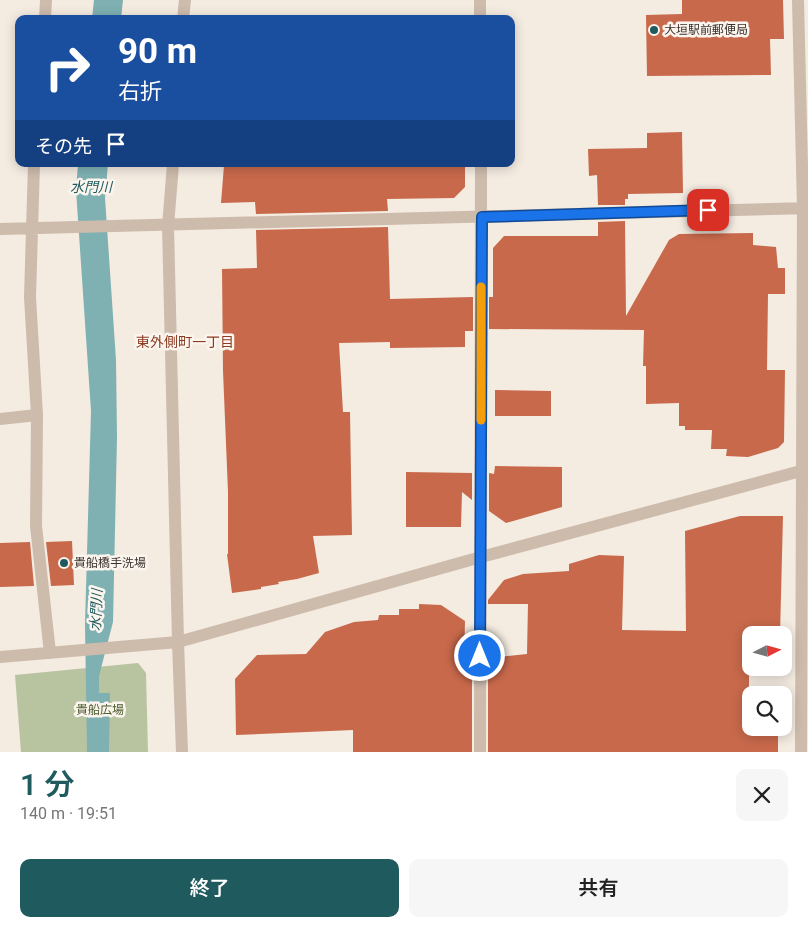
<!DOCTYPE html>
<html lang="ja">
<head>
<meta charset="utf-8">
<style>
	:root { --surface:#fff; --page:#f6f6f6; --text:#222; --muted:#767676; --accent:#1f5a5e }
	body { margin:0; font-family:Roboto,"Noto Sans JP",sans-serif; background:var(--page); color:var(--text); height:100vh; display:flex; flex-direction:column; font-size:19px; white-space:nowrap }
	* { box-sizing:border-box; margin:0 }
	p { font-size:16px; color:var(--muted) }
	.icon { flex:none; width:28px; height:28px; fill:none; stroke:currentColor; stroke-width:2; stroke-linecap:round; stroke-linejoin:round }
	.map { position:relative; height:752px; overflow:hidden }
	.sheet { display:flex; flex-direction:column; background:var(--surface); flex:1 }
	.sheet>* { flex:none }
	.top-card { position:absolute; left:15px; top:15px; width:500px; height:152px; border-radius:10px; box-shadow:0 2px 12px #0003; background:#1a4fa0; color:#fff; overflow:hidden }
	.needle { width:32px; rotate:84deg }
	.buttons { position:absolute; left:742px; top:626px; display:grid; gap:10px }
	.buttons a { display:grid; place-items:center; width:50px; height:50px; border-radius:10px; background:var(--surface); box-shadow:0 2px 12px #0003; font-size:25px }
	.pin { position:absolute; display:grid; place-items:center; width:42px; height:42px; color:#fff; margin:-21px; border-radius:10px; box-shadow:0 2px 8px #0006 }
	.me { position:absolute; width:55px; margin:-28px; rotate:0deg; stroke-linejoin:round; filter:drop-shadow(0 0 4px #0008) }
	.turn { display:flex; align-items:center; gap:18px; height:105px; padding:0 20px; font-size:22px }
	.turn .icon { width:65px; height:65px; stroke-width:2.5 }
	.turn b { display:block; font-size:35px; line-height:42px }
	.then { display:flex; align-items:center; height:48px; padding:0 20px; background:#0003; gap:10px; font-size:19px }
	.round { display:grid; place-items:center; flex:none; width:52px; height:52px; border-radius:10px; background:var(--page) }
	.headline { display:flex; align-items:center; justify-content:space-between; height:85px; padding:0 20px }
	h1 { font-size:30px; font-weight:600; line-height:38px; color:var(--accent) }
	.button { display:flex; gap:10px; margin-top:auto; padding:10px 20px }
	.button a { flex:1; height:58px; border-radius:10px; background:var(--accent); color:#fff; font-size:20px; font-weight:600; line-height:58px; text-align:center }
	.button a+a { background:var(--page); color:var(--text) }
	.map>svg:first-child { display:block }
</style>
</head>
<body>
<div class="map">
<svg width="808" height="752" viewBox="0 0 808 752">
	<rect width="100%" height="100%" fill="#f4ebe1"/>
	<!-- green -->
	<path fill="#b8c4a0" d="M138,663L146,673L148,752H21L15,675Z"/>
	<!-- water -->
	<path fill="#7fb0b2" d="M94,0H123L121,19H92Z
		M78,164H108L105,198L116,360L117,437L113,622L99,676V693H110L109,752H87L85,624L91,411L76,190Z"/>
	<!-- building -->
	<path fill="#c8694b" d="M682,0H783L784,39H770L771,75L647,76L646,15L682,14Z
		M682,132L683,193L628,194V199H625V205H598L597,175L589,176L588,149L647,148V133Z
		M311,164H465V187L454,198L387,199L388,211L256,214L255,202L221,203L224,165Z
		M625,221L626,316L669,240L679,234L753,233V245L776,247L778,268H785V294H768L767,370H785L784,442L778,448L748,457L726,456L727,449H711L712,430H685V426H679V403L646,404V366H643L644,330L489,329V297H493V248L504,236H598V222Z
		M388,227L390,299L473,297V331H465V347L390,348V342L339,343L343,412H350L352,535L313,536L319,573L297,579L278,582L279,584L261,587V589L232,593L227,554H228V492L223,371L222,269L257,268L256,230Z
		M495,390L551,391V416H495Z
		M495,466L562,467V507L506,523L489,511V473L494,474Z
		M406,472L472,473V500L462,492L461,527H406Z
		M740,516H783L780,635H751V655H749V726H751V728H778V752H488V658L527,654L528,604H488V600L504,580L523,574L569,571V564L599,555L624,556L622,630L686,631L685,531Z
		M72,541L74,585L51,586L46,542Z
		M30,542L34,586L0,587V543Z
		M419,604L441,605L465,621L464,661L472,660V752H353V730L236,735L235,679L257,655L306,654L325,632L354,622L378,620L379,615H399V609H419Z"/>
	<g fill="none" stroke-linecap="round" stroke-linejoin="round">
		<!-- minor -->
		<path stroke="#cdbbac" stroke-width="12" d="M480,0V19
			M798,0L803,208L801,752
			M45,19L46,0
			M183,19L185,0
			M34,164L30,297L37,415L36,526L50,653
			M173,164L168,226L178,642L182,752
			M0,229L808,208
			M0,419L37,415
			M0,657L178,642L481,557L808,469
			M480,752L481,164"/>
	</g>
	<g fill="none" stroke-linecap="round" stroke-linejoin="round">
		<defs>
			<path id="route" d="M480,656L482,217L708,210"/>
		</defs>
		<!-- route casing -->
		<use href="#route" stroke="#114b97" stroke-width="12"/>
		<!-- route -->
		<use href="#route" stroke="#1a73e8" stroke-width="9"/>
		<!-- slow -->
		<path stroke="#f59e0b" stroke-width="9" d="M481,420V287"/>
	</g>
	<!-- markers -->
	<g fill="#1f5a5e" stroke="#fbf5ee" stroke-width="2">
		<circle cx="654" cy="30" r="5"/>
		<circle cx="64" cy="563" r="5"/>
	</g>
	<g text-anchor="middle" stroke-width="5" stroke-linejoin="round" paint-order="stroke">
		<!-- poi labels -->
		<g font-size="12" fill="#3b302b" stroke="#fbf5ee" text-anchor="start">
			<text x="664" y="34">大垣駅前郵便局</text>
			<text x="74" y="567">貴船橋手洗場</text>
		</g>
		<!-- park labels -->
		<g font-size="12" fill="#4a5a2e" stroke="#fbf5ee">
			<text x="100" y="714">貴船広場</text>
		</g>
		<!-- water labels -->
		<g font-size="14" font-style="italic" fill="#1f5a5e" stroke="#fbf5ee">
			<text x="91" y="192">水門川</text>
			<text transform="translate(96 610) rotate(-87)" y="5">水門川</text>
		</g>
		<!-- neighbourhood labels -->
		<g font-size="14" fill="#8c3b22" stroke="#fbf5ee">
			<text x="185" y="347">東外側町一丁目</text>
		</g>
	</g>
</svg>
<div class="buttons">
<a><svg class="needle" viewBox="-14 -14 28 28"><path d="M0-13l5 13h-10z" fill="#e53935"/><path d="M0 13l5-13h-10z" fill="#767676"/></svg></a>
<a><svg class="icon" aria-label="search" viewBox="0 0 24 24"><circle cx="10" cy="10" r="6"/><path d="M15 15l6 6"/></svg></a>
</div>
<div class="pin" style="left:708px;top:210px;background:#d93025"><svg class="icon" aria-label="arrive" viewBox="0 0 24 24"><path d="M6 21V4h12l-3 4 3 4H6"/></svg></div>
<svg class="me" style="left:480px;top:656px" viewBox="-20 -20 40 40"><circle r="17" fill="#1a73e8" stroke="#fff" stroke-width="3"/><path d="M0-11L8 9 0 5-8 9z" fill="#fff"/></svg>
<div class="top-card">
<div class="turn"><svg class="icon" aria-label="right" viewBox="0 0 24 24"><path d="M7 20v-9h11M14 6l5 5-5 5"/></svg><div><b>90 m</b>右折</div></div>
<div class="then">その先<svg class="icon" aria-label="arrive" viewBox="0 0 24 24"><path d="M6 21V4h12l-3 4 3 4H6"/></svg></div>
</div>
</div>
<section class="sheet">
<div class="headline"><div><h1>1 分</h1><p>140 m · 19:51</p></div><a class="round"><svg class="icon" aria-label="close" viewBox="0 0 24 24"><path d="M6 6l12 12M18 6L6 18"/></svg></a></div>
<div class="button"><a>終了</a><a>共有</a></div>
</section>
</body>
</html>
